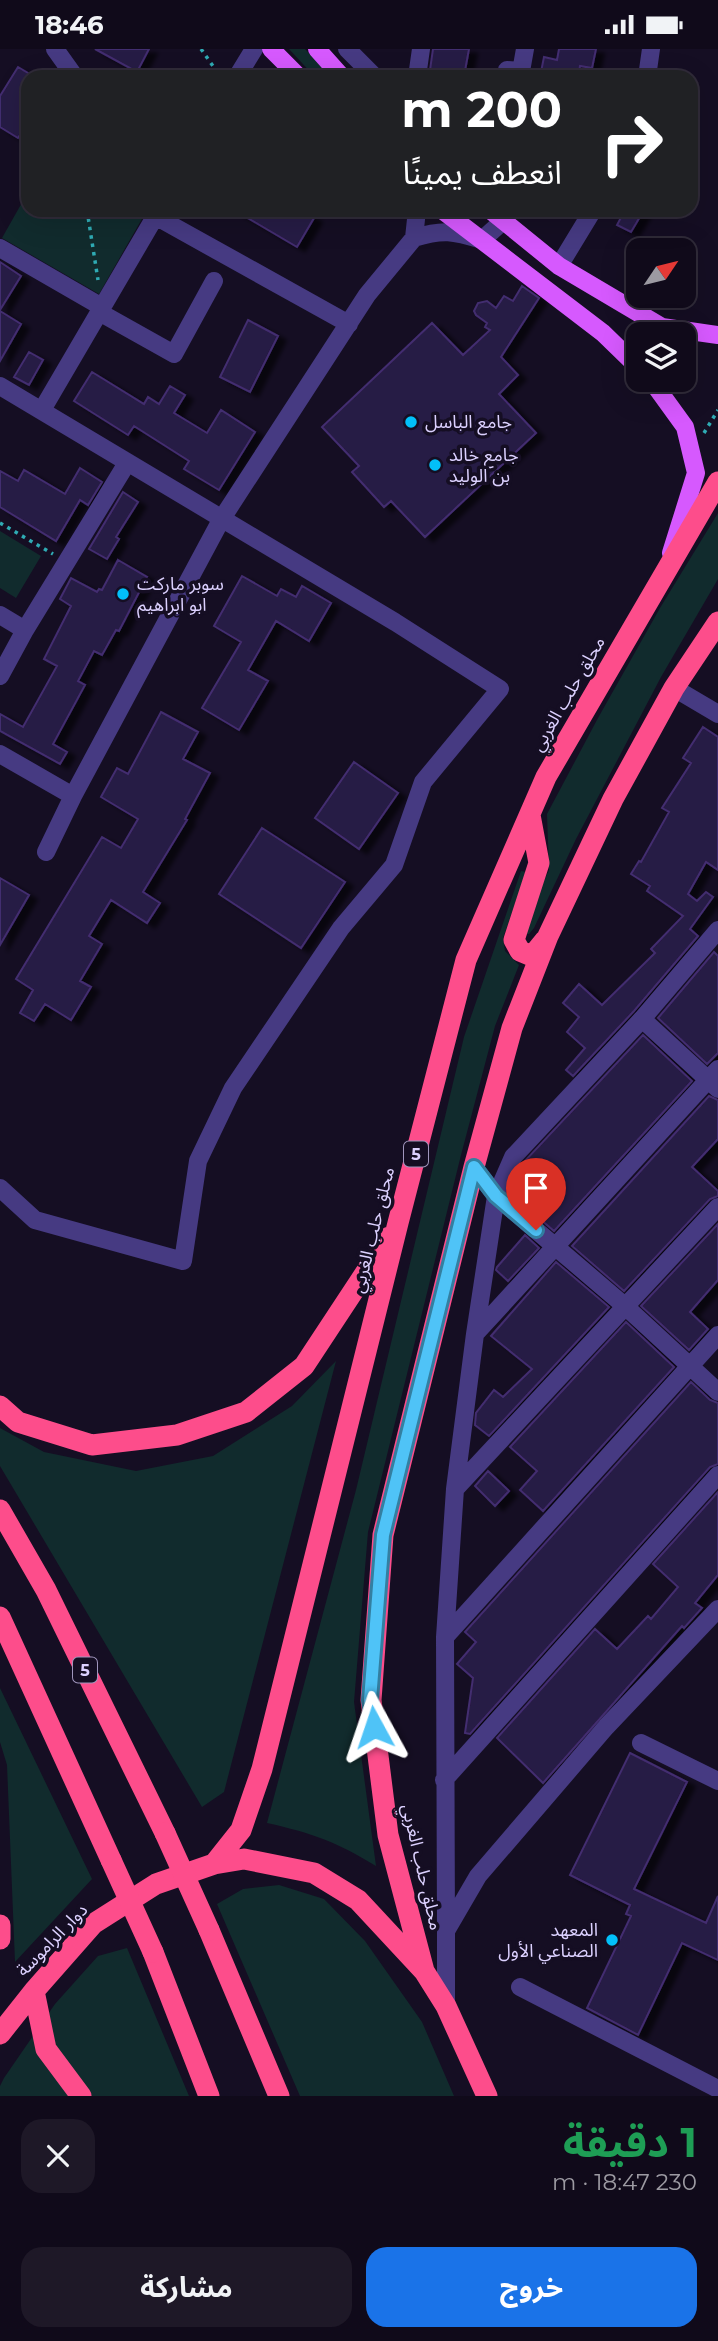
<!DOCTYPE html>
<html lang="ar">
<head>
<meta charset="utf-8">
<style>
	:root { --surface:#100a1a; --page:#1e1827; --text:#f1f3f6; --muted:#9c9aa2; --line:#302b39; --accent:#1a73e8 }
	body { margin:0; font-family:Montserrat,"Noto Sans Arabic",sans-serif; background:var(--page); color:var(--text); direction:rtl; height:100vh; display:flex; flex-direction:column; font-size:26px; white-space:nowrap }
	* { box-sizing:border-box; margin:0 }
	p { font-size:23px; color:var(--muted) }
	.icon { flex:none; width:38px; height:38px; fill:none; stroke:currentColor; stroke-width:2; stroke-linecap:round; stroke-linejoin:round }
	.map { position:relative; height:2047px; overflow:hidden; direction:ltr }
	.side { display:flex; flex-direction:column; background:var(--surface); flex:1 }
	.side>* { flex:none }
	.top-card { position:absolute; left:21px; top:21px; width:677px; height:147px; border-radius:21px; box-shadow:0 7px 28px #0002,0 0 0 2px var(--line); direction:rtl; background:#202124; color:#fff; overflow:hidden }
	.needle { width:46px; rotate:55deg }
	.buttons { position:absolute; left:626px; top:189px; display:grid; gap:14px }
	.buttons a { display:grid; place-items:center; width:70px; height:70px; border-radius:14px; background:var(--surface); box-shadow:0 7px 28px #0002,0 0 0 2px var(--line); font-size:35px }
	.pin { position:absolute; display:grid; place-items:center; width:60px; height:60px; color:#fff; margin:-72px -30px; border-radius:50% 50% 50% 0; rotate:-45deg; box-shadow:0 0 7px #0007 }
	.pin .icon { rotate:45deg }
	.me { position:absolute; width:77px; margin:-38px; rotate:355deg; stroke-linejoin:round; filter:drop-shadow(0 0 5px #0008) }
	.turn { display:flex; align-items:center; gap:24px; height:147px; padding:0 21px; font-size:32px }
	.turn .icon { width:91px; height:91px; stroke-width:2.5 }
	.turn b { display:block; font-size:49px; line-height:60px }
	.round { display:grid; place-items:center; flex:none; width:74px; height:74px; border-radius:21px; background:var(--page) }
	.overview { display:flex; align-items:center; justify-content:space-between; height:119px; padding:0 21px }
	h1 { font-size:42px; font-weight:700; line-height:52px; color:#1e9e55 }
	.primary-button { display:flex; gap:14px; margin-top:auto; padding:14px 21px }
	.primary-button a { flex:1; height:80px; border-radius:21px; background:var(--accent); color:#fff; font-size:28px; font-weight:700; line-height:80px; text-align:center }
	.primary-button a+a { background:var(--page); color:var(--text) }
	.status { display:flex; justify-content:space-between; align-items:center; height:49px; padding:0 35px; background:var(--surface); direction:ltr }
	.status svg { height:19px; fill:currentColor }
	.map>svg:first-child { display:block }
</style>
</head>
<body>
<div class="status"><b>18:46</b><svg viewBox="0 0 49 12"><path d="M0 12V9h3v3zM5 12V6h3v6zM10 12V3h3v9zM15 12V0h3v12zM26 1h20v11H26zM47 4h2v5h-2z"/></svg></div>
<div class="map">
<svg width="718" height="2047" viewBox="0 0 718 2047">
	<defs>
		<filter id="shadow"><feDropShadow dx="8" dy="4.5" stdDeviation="2" flood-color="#0009"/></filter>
	</defs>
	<rect width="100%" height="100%" fill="#150e23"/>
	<!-- green -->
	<path fill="#112b2d" d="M289,0H305L331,28H315Z
		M28,143V161H147L99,245L2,189Z
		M718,464V530L661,628L576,790L534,879L529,885H525L524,875L549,821L547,765L598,669L660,559Z
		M0,482L41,507L16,549L0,539Z
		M521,822L526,823L503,889L505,902L519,916L495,977L461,1106L368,1483L354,1653L376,1817C337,1793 312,1784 267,1774L356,1441L464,988Z
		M336,1312L224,1743L202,1758L0,1417V1379L44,1403L136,1422L213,1407L292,1357Z
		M0,1639L92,1830L15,1913L7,1716L0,1693Z
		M279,1836L324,1850L365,1892L422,1973L454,2047H300L217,1855L243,1840Z
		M127,1899L189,2047H0V2037L4,2029L55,1955L98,1907Z"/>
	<!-- building -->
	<path fill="#281a44" stroke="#432d70" stroke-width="2" filter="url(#shadow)" d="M95,0H149L137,23Z
		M433,0H469L464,27L430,21Z
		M559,0H596L592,19L580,17L578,28H540L544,8L557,11Z
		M18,18L28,24V74L18,89L0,78V47Z
		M234,161H301L314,169L297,198Z
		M625,161H644L631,183L617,176Z
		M0,213L21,227L0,261Z
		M522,237L539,249L501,308L518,326L499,345L536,384L425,488L391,452L384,458L352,423L359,417L322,378L432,274L463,306L490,281L485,278L487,274L476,266L474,262L478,254L487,252L496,259L504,247L513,252Z
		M0,262L21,275L0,312Z
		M248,271L278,287L250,343L220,328Z
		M29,303L43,311L29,336L14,328Z
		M92,323L144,355L148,348L159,355L170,337L185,346L174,364L207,384L221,361L255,383L219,441L184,420L189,412L134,377L128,386L74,352Z
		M80,419L102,433L88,456L80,451L56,492L0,458V422L18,432L24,421L65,445Z
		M123,443L138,453L116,488L119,490L107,510L89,500Z
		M118,511L147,528L119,582L116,581L102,606L94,602L78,632L85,636L53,695L67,703L60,715L0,682V665L23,678L57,617L44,610L71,557L60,550L71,529L97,543L99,540L102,541Z
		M242,527L277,547L281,540L296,548L302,537L331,554L309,592L276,572L248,621L268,632L239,681L202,659L241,593L214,577Z
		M161,663L198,683L183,710L210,724L185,770L187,771L143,843L160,854L147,874L111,851L89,887L102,895L80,932L91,938L71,971L45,955L34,972L20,964L33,941L16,930L102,788L121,799L138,770L101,748L117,719L128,725Z
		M703,678L718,688V821L706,813L688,845L697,852L706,843L713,848L690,880L698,887L634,962L573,1027L566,1021L585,999L567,983L579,968L563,954L579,935L602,956L655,904L651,900L683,867L647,842L650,837L631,825L639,812L641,813L669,763L662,759L691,714L683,709Z
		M354,713L398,744L359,800L315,769Z
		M262,779L345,833L301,899L219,845Z
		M0,829L29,846L0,896Z
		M714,903L718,907V1004L707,1015L658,969Z
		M643,986L692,1032L554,1182L510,1144L523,1114Z
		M709,1047L718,1051V1090L692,1118L718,1142V1147L710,1150L624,1242L572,1197Z
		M718,1175V1231L690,1263L708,1280L689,1301L641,1257Z
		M525,1186L539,1199L508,1232L496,1221L497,1218Z
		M556,1213L609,1258L489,1387L475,1376L476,1364L494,1341L503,1348L532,1320L491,1287Z
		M626,1273L674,1318L543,1462L520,1441L537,1422L510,1398Z
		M691,1333L710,1351L718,1354V1415L710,1418L470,1685L465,1684L473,1629L457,1615L476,1593L465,1583Z
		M488,1422L509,1442L495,1457L475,1437Z
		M718,1443V1526L695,1554L702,1559L684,1579L682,1577L543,1734L497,1689L595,1580L617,1600L648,1567L651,1570L678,1538L653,1515Z
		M630,1704L687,1733L634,1840L706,1874L718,1847V1911L682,1894L638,1986L587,1959L631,1867L626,1865L630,1856L570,1826Z"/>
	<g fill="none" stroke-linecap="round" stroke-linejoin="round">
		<!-- path -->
		<path stroke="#2fabb4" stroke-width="3.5" stroke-dasharray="3.5 5" stroke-linecap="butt" d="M201,0L220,27
			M87,161L98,231
			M704,384L718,361
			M0,474L53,505"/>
		<!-- minor -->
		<path stroke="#463a82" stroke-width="18" d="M55,0L75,28
			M347,0L375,28
			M237,28L254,0
			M417,28L421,0
			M506,28L507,21L521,22
			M520,28L525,0
			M647,28L651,0
			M155,167L349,275
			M414,189C443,180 453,182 482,191L503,172L504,161
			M0,199L102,258
			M559,217L593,161
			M99,263L174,305L214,232
			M0,337L395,573L500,640L423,733L394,816L341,879L233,1039L198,1112L183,1212L35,1171L0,1139
			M42,361L159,161
			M0,566L25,581
			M0,627L25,581L127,414
			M674,639L718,665
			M0,705L73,747
			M46,803L73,747L221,471L367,246L414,189L417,161
			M642,970L718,1040
			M474,1118L496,1147L626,1258L718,1343
			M475,1285L718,1020
			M455,1440L718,1158
			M445,1588L718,1286
			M641,1694L718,1732
			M444,1731L718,1426
			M446,1882L445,1588L455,1440L475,1285L496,1147L513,1108L642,970L718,881
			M520,1938L718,2040
			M446,1957V1882L478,1827L606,1678L718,1560"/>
		<!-- major -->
		<path stroke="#d659fe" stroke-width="18" d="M271,0L299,28
			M317,0L342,28
			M442,161L603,284L639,319
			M490,161L559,217L662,278L718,286
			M651,331L685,378L696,424L671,504"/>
		<!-- highway -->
		<path stroke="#fd4d8b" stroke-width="21" d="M530,766L539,814L514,891L520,902L532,907L545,891
			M0,1357L18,1373L92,1396L177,1386L246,1363L304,1317L389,1188
			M0,1461L46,1541L165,1784
			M0,1568L111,1811
			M214,1815L241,1781L262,1720L398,1174L466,911L546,728L718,433
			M0,1876V1890
			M209,1881L279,2047
			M153,1903L209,2047
			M424,1922L388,1786L371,1651L383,1486L474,1118L512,979L548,887L613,750L674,639L718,573
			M34,1942L46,2000L81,2047
			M0,1985L34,1942L93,1875L156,1835L214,1815L244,1810L314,1824L358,1851L424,1922L446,1957L487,2047"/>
		<!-- highway-bridge -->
		<path stroke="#fd4d8b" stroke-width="21" d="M165,1784L209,1881
			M111,1811L153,1903"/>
	</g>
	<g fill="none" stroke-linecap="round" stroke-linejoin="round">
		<defs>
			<path id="route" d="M374,1678L370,1651L383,1486L474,1118L496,1147L536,1181"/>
		</defs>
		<!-- route casing -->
		<use href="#route" stroke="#337fa1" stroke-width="18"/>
		<!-- route -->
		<use href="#route" stroke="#4fc3f7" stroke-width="12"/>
	</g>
	<!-- markers -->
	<g fill="#02c0f9" stroke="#150e23" stroke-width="2.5">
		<circle cx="411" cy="373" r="7"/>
		<circle cx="435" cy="416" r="7"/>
		<circle cx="123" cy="545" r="7"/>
		<circle cx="612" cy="1891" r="7"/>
	</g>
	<g text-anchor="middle" stroke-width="7" stroke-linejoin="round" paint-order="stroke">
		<!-- shield labels -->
		<g fill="#150e23" stroke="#a096bd" stroke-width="2">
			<rect x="404" y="1092.5" width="24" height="25" rx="5"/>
			<rect x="73" y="1608.5" width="24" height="25" rx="5"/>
		</g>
		<g font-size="16" font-weight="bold" fill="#dcd1ff">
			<text x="416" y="1111">5</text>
			<text x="85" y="1627">5</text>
		</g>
		<!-- poi labels -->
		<g font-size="18" fill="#dcd1ff" stroke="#150e23" text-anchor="start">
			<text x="425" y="379">جامع الباسل</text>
			<text x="449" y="412">جامع خالد<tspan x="449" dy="21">بن الوليد</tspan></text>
			<text x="137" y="541">سوبر ماركت<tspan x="137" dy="21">ابو ابراهيم</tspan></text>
			<text x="598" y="1887" text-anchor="end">المعهد<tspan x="598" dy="21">الصناعي الأول</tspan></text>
		</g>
		<!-- street labels -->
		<g font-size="18" fill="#dcd1ff" stroke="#150e23">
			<text transform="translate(568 645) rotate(-60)" y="6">محلق حلب الغربي</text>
			<text transform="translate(373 1181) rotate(-76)" y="6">محلق حلب الغربي</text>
			<text transform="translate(422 1818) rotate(77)" y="6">محلق حلب الغربي</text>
			<text transform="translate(52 1891) rotate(-46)" y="6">دوار الراموسة</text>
		</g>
	</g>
</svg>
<div class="buttons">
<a><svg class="needle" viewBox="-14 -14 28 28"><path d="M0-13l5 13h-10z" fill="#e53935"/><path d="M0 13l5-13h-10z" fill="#9c9aa2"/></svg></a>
<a><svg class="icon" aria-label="layers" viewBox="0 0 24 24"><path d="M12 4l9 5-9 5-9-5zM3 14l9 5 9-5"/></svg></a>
</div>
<div class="pin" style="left:536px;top:1181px;background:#d93025"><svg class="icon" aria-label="arrive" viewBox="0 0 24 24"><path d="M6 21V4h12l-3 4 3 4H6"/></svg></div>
<svg class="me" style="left:374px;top:1678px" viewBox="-20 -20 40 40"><path d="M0-17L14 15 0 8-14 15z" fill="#4fc3f7" stroke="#fff" stroke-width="4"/></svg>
<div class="top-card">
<div class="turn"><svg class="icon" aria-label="right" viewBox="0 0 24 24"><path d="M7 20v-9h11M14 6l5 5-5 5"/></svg><div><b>200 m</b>انعطف يمينًا</div></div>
</div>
</div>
<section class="side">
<div class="overview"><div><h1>1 دقيقة</h1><p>230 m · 18:47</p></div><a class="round"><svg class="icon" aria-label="close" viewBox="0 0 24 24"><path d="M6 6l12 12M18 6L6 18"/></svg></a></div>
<div class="primary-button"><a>خروج</a><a>مشاركة</a></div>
</section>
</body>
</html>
